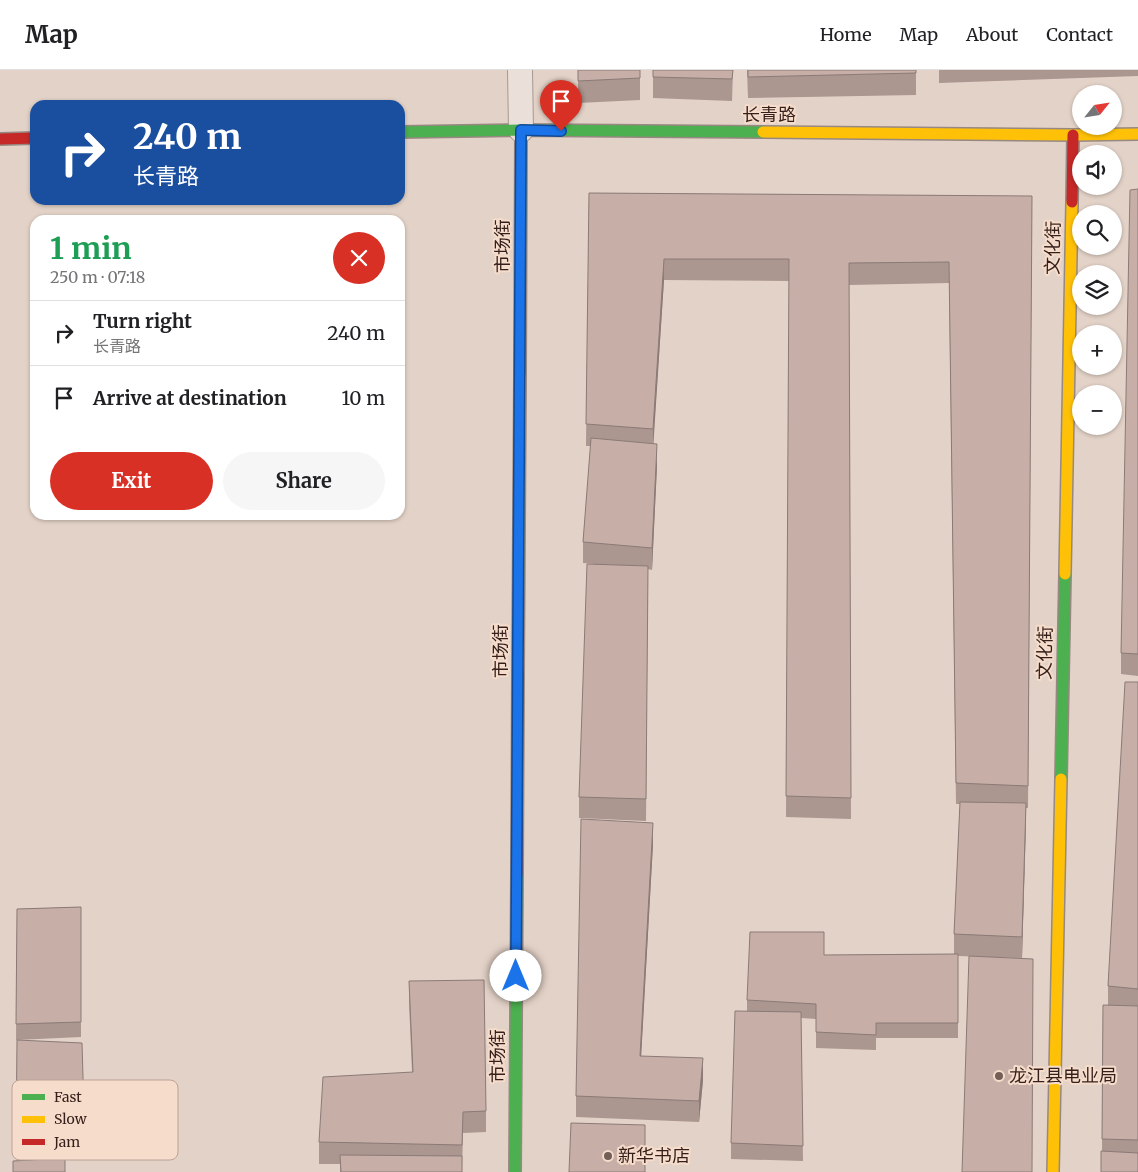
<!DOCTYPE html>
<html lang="en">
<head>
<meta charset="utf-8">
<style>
	:root { --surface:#fff; --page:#f6f6f6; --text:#202124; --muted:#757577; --line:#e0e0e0; --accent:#d93025 }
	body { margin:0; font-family:Merriweather,"Noto Sans SC",serif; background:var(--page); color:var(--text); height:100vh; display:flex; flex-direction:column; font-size:19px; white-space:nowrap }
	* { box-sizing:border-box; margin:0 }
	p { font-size:16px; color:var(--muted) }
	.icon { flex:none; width:28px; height:28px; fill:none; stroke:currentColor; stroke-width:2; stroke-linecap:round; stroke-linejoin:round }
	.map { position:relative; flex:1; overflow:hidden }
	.panel { position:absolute; left:30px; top:145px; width:375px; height:305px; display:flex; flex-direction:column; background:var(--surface); border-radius:15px; box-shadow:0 1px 4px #0004 }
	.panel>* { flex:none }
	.hud { position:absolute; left:30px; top:30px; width:375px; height:105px; border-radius:15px; box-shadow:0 1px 4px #0004; background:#1a4fa0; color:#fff; overflow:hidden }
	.needle { width:32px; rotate:60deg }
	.fabs { position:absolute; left:1072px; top:15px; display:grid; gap:10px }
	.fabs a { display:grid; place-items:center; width:50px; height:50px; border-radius:50%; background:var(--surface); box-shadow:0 1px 4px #0004; font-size:25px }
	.pin { position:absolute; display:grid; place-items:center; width:42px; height:42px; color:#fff; margin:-51px -21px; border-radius:50% 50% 50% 0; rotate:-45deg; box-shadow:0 0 5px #0007 }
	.pin .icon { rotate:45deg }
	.me { position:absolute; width:55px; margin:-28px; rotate:0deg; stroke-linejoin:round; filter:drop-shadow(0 0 4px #0008) }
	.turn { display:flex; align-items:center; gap:18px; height:105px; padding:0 20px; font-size:22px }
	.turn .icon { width:65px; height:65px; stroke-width:2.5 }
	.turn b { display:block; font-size:35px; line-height:42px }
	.round { display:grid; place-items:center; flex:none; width:52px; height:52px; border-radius:26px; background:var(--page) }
	.summary { display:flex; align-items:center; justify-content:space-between; height:85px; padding:0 20px }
	h1 { font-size:30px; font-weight:700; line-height:38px; color:#1e9e55 }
	.button { display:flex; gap:10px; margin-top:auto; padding:10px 20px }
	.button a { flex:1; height:58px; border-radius:30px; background:var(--accent); color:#fff; font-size:20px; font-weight:700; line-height:58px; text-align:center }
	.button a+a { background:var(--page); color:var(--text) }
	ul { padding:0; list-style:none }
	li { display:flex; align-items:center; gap:15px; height:65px; padding:0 20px; border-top:1px solid var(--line) }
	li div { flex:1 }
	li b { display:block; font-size:19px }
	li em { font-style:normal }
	header { display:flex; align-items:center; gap:30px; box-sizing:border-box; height:70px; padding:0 25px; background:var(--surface); border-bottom:1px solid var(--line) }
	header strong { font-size:24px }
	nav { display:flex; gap:28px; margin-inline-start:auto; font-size:18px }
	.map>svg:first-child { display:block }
</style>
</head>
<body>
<header>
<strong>Map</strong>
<nav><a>Home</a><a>Map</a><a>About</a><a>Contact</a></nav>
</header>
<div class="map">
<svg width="1138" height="1102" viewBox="0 0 1138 1102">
	<rect width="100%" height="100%" fill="#e3d2c7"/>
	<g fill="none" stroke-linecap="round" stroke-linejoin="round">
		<defs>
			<path id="street" d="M520,0L521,60"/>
			<path id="fast" d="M400,62L521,60L763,62
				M520,306L521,60
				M1061,709L1065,504
				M515,1102L517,804"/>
			<path id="slow" d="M763,62L1073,65L1138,64
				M1065,504L1072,132
				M518,602L520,306
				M1053,1102L1061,709"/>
			<path id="jam" d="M0,69L35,68
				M1072,132L1073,65
				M517,804L518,602"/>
		</defs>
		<!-- street casing -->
		<use href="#street" stroke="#a79891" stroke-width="26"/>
		<!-- fast casing -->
		<use href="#fast" stroke="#978881" stroke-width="14"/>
		<!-- slow casing -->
		<use href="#slow" stroke="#978881" stroke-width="14"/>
		<!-- jam casing -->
		<use href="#jam" stroke="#978881" stroke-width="14"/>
		<!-- street -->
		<use href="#street" stroke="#ebe0d9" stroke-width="24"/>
		<!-- fast -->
		<use href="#fast" stroke="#4caf50" stroke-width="11"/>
		<!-- slow -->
		<use href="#slow" stroke="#ffc107" stroke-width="11"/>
		<!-- jam -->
		<use href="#jam" stroke="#c62828" stroke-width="11"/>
	</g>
	<!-- wall -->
	<path fill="#ab9690" d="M578,0H640V30L578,33Z
		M733,0L732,31L653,28V7Z
		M747,0H916V25L748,28Z
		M939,0H1138V6L939,13Z
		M1138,119V606L1121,604V583Z
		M589,123L1032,126L1028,738H1026L1022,888L958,886V968H876V980L816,978V949L801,948L803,1091L731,1089V1073L747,941V930L824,885L954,884V864L960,734H956L949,213L849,215L851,749L786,747L789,211L664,210L653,374L657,396L652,500L648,499L646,751L579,748V727L594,494L583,493V472L591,376H586Z
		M1138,612V1102L1102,1081L1103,935H1108V916Z
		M653,774L641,986L703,1010L699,1052L576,1047V1026Z
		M81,837V967L16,970L17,839Z
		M409,911L486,1041V1062L463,1063L462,1102H340V1094H319V1072L412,1002L409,933Z
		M17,970L85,1075V1087L16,1086Z"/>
	<!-- shaded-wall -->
	<path fill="#8b7a76" d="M664,189V210L653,380V359Z
		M657,374V396L652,500V478Z
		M1026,733V754L1022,888V867Z
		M653,753V774L640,1007V986Z
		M703,988V1010L699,1052V1031Z"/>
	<!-- building -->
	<path fill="#c7afa8" stroke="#8b7a76" d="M578,0H640V8L578,11Z
		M653,0H733L732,9L653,7Z
		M748,0H916V3L748,7Z
		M1138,119V584L1121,583L1130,120Z
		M589,123L1032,126L1028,716L956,713L949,192L849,193L851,728L786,726L789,189H664L653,359L586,354Z
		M591,368L657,374L652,478L583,472Z
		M587,494L648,496L646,729L579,727Z
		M1125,612H1138V919L1108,916Z
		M960,732L1026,733L1022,867L954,864Z
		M581,749L653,753L640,986L703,988L699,1031L576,1026Z
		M81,837V952L16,954L17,839Z
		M750,862H824V885L958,884V953H876V965L816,962V934L747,930Z
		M969,886L1033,889L1032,1102H962Z
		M484,910L486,1041L463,1042L462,1075L319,1072L323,1007L413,1002L409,911Z
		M1103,935L1138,936V1070L1102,1069Z
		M735,941L801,942L803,1076L731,1073Z
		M17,970L82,973L85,1075L16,1074Z
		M571,1053L645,1055V1102H569Z
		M1101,1081L1138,1083V1102H1101Z
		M340,1085L462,1086V1102H341Z
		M65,1088V1102H13V1091Z"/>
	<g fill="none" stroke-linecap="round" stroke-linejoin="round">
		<defs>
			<path id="route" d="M516,906L521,60L561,61"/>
		</defs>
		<!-- route casing -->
		<use href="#route" stroke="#114b97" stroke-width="12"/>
		<!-- route -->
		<use href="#route" stroke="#1a73e8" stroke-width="9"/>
	</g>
	<!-- markers -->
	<g fill="#725e57" stroke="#f6dccb" stroke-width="2">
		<circle cx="999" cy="1006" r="5"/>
		<circle cx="608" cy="1086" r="5"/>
	</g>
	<g text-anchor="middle" stroke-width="4" stroke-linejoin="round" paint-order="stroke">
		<!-- street labels -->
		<g font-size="18" fill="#351f1a" stroke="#f6dccb">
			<text x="769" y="51">长青路</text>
			<text transform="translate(503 176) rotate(-90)" y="6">市场街</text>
			<text transform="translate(1053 178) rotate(-89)" y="6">文化街</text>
			<text transform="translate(501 581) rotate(-90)" y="6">市场街</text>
			<text transform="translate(1045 583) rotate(-89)" y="6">文化街</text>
			<text transform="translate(498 986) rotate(-90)" y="6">市场街</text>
		</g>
		<!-- poi labels -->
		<g font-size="18" fill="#351f1a" stroke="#f6dccb" text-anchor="start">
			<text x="1009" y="1012">龙江县电业局</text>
			<text x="618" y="1092">新华书店</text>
		</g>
	</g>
	<!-- legend -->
	<rect x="12" y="1010" width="166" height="80" rx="8" fill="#f6dccb" stroke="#bca396" stroke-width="1"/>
	<rect x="22" y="1024" width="23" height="6" fill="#4caf50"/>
	<rect x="22" y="1046" width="23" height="7" fill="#ffc107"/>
	<rect x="22" y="1069" width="23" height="6" fill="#c62828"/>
	<g font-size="14" fill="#351f1a">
		<text x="54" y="1032">Fast</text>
		<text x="54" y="1054">Slow</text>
		<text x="54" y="1077">Jam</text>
	</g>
</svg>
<div class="fabs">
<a><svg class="needle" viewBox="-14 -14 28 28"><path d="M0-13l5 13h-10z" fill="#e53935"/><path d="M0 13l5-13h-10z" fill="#757577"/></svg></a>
<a><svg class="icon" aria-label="sound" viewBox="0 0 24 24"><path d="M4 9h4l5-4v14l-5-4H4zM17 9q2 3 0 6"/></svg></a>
<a><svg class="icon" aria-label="search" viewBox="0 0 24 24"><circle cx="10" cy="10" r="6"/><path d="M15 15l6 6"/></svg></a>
<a><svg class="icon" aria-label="layers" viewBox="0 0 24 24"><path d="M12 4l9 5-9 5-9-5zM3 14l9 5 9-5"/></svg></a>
<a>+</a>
<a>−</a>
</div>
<div class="pin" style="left:561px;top:61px;background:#d93025"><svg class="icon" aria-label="arrive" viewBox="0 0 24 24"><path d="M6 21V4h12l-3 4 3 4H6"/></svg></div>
<svg class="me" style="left:516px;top:906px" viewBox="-20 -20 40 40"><circle r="19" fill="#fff"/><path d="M0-13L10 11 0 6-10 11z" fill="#1a73e8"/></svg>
<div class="hud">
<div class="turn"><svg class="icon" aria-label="right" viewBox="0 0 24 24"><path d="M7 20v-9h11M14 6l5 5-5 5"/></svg><div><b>240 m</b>长青路</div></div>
</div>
<section class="panel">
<div class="summary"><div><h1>1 min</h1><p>250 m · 07:18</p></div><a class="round" style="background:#d93025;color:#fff"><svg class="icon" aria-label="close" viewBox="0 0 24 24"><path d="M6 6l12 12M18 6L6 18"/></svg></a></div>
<ul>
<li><svg class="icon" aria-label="right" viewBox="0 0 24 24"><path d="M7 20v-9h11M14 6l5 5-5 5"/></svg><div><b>Turn right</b><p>长青路</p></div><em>240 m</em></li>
<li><svg class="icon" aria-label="arrive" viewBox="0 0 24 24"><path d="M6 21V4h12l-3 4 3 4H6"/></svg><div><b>Arrive at destination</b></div><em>10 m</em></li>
</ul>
<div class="button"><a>Exit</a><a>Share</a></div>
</section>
</div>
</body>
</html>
